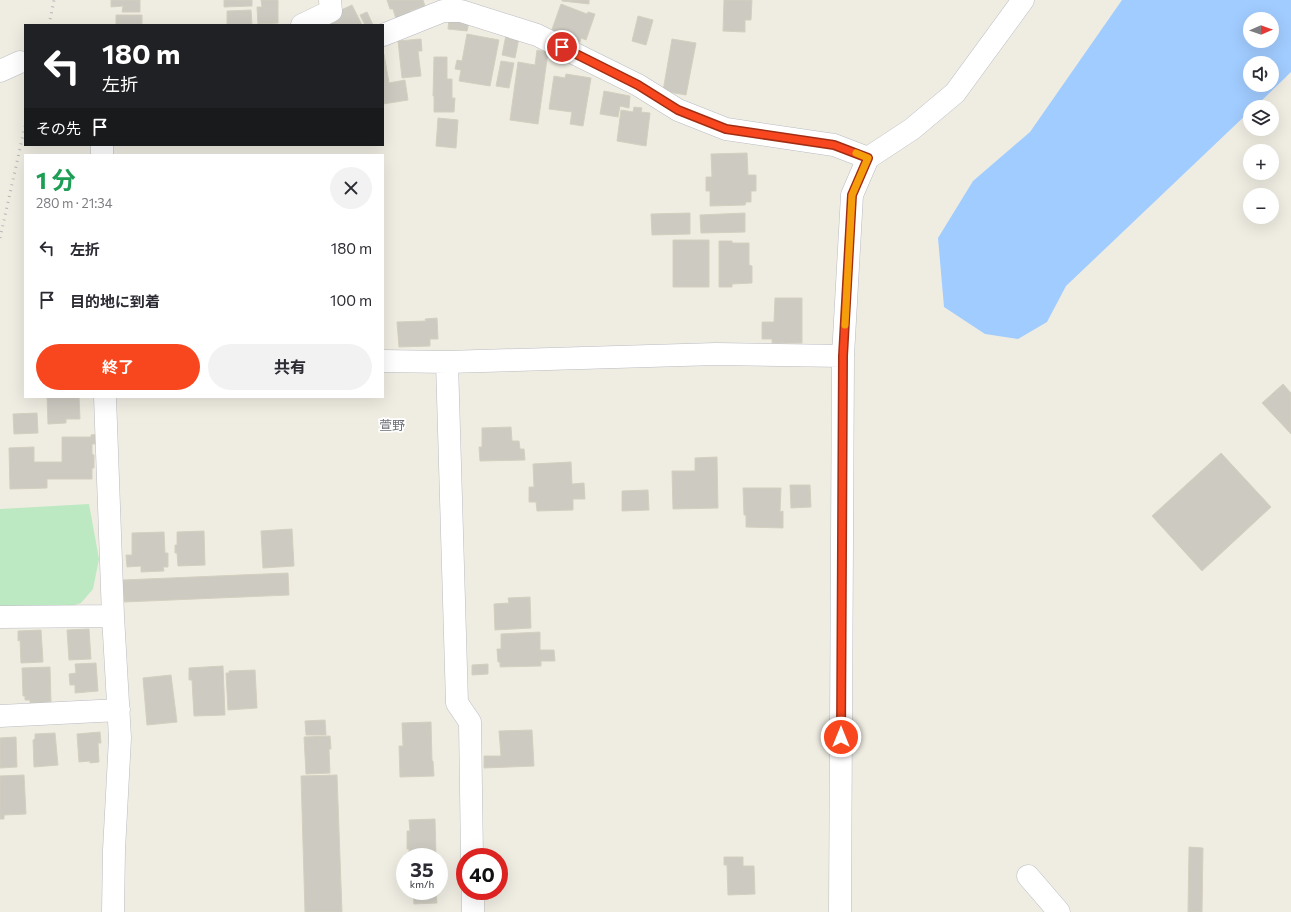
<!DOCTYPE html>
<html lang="ja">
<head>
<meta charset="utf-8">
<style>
	:root { --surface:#fff; --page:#f2f2f3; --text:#2b2b33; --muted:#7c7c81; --accent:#f8471e }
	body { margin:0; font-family:Commissioner,"Noto Sans JP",sans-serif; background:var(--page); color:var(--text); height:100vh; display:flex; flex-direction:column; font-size:15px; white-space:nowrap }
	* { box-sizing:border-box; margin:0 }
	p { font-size:13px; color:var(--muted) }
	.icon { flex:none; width:22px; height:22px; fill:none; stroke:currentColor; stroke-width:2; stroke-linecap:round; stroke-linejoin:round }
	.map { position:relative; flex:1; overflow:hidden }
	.drawer { position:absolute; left:24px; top:154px; width:360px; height:244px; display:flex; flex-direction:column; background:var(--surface); border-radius:0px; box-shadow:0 4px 16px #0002 }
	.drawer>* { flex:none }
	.top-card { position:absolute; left:24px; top:24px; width:360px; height:122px; border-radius:0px; box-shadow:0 4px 16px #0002; background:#202124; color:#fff; overflow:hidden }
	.needle { width:26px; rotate:88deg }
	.buttons { position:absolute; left:1243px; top:12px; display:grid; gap:8px }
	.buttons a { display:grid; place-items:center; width:36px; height:36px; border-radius:50%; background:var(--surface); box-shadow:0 4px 16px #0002; font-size:20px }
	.speed { position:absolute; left:396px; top:848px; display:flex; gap:8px; font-size:20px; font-weight:700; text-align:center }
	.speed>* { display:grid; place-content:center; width:52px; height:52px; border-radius:50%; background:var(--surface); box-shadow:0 4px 16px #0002; line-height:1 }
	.speed small { font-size:10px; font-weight:400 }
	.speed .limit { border:6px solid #d22; background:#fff; color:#111 }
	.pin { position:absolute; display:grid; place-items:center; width:34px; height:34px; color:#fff; margin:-17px; border:2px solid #fff; border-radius:50%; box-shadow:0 1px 4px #0007 }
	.me { position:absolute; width:44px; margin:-22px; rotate:0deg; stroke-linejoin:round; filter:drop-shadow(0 0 3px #0008) }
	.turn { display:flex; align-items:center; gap:14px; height:84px; padding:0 12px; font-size:18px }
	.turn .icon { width:52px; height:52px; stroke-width:2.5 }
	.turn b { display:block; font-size:28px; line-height:34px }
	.then { display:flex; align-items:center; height:38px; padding:0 12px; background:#0003; gap:8px; font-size:15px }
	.round { display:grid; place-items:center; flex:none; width:42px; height:42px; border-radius:21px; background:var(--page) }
	.headline { display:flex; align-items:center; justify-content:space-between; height:68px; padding:0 12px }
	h1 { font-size:24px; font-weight:700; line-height:30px; color:#1e9e55 }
	.cta { display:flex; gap:8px; margin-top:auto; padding:8px 12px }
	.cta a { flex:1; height:46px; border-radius:24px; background:var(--accent); color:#fff; font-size:16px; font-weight:700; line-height:46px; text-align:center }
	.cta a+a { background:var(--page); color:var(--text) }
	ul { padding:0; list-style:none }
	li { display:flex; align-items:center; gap:12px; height:52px; padding:0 12px }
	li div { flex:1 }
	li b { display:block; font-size:15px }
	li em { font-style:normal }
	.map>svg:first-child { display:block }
</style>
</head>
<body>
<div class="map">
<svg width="1291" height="912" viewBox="0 0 1291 912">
	<rect width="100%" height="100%" fill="#efede2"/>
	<!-- green -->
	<path fill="#bce9c1" d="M89,504L99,559L93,589L81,603L65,608L0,607V509Z"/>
	<!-- water -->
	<path fill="#a1ccff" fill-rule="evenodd" d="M1122,0H1291V72L1255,107H1250V111L1066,286L1047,322L1018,339L985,334L944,307L938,238L973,181L1030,132ZM1250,19H1272V41H1250ZM1250,63H1272V85H1250Z"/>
	<!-- building -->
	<path fill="#cccac1" stroke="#d4d0bf" d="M111,0H140V12H122L123,6L111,7Z
		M224,0H252V6L224,7Z
		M261,0H278V23L258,24L257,7H262Z
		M387,0H423L425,6L410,11L411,14L396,19L393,9H390Z
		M562,0H589V4L562,1Z
		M724,0H752L751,20H745V32L723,31Z
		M561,4L587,14L588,12L595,14L586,40L581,38L580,42L568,38L567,41L550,35Z
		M352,5L362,25H325L322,19Z
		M251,10L252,25H227V11Z
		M367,12L373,25H365L360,15Z
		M116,15H142V25H116Z
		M638,16L653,20L646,45L632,41Z
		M449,19L469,22L467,31L448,29Z
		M467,34L499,40L490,86L459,81L461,70L455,69L457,60L462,61Z
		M506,35L519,38L515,58L502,55Z
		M421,39L422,51H418L421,76L402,78L398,41Z
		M672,39L696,43L686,95L663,91Z
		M537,50L548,52L538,124L510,120L518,62L535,65Z
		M383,54H384L389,83L405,80L408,100L383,104Z
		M434,57H447V79H452V98H455L454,112H434V96H433Z
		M501,61L514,63L509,88L496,86Z
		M566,74L591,78L583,126L570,124L572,112L549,109L554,76L565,78Z
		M604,91L630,96L629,108L620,106L618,117L600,114Z
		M634,107L642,108L641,112L650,113L646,146L617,141L621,110L633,112Z
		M438,118L458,120L456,148L436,146Z
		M747,153L748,175H756V191H751V202H746L745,205L710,206V191H706V177H712L711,154Z
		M690,213V234L652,235L651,214Z
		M745,213V232L701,233L700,215Z
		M673,240H709V287H673Z
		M719,241H732V243H749V265L752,266V283L732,284V287H719Z
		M775,298H802V343H772V339H762V322H774Z
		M437,318L438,339H430V346L399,347L397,322L426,321L425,319Z
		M1283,384L1291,393V434L1262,403Z
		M47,397H79L80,419H66V423L48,424Z
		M37,413L38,433L14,434L13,414Z
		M511,427L512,441H519L520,449H524L525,460L480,461L479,447H482V428Z
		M98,434V444H92V454L94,455V468H92V479H47V488L10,489L9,448L34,447V462H62V437H91V435Z
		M1221,453L1271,507L1202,571L1152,516Z
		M717,457L718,508L673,509L672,471H695V458Z
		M571,462L572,484L584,483L585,499H573V510L537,511L536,502H529V487H534L533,464Z
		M790,485H810L811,507L791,508Z
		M743,488H781L780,512L783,511V528L746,527V515H744Z
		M648,490L649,510L622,511V491Z
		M292,529L294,566L263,568L261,531Z
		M204,531L205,565L178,566L177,553H175V545H177V532Z
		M164,532L165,553H168V567H163L164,571L141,572V566L127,567L126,555H132V533Z
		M288,573L289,595L124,602L123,580Z
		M530,597L531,628L495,630L494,604L509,603L508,598Z
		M89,629L91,659L69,660L67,630Z
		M41,630L43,662L21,663L20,640L18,641V631Z
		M540,632V650H554L555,661H541V666L500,667V662H498L497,649H501V634Z
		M96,663L98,691L75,693V685H70L69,674L76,673L75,664Z
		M488,664V674L472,675V665Z
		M223,666L225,715L194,716L192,680H189V668Z
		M50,667L51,702L30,703V700H25V696H23L22,668Z
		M255,670L257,708L228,710L226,673H229V671Z
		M171,675L177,722L147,725L143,678Z
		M325,720L326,735H306L305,721Z
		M431,722L432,761H433L434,776L400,777L399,746H403L402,723Z
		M532,730L534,766L484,768V756H501L499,731Z
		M100,732L101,743H98L99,762L90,763V761L79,762L77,734Z
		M55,733L58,765L34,767L33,740L35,739V734Z
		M330,736L331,749H329L330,773L306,774L304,737Z
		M16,737L17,767L0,768V738Z
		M24,775L26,814L4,815V819H0V776Z
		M337,775L342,912H305L301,776Z
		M435,819L436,857H409V849H407V831H410L409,820Z
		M1189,847L1203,848L1202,912H1188Z
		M724,857H743V866H754L755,894L728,895L727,865H724Z
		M413,891H436L437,903L414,904Z"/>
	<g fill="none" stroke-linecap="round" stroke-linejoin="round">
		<defs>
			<path id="minor" d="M302,25L331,11L330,0
				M383,35L443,11H461L537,35L638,85L678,110L726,129L834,145L868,158
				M0,71L20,62
				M102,155V145
				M383,361L447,362L716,354L843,356
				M447,362L457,703L470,722L472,857
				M105,397L113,616L120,738L114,850L113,912
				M0,617L113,616
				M0,716L119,710
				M1028,876L1059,912
				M473,891V912
				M840,912L843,356L852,195L868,158L912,129L955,93L1023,0"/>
		</defs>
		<!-- minor casing -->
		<use href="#minor" stroke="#babbc2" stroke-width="23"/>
		<!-- minor -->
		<use href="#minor" stroke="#fff" stroke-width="22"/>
		<!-- rail -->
		<path stroke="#b6b6b7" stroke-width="3" stroke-dasharray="1 5" stroke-linecap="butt" d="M49,25L54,0
			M0,238L25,126"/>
	</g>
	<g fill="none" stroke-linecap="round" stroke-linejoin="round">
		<defs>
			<path id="route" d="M562,47L638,85L678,110L726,129L834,145L868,158L852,195L843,356L841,737"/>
		</defs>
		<!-- route casing -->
		<use href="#route" stroke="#a12e14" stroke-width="10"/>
		<!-- route -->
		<use href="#route" stroke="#f8471e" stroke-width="7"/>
		<!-- slow -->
		<path stroke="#f59e0b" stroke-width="7" d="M845,325L852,195L868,158L856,153"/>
	</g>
	<g text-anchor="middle" stroke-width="3.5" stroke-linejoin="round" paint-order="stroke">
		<!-- quarter labels -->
		<g font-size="13" fill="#6b6f76" stroke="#fff">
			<text x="392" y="430">萱野</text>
		</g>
	</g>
</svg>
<div class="buttons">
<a><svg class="needle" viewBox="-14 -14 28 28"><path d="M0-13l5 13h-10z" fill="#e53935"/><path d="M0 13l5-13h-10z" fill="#7c7c81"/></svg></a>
<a><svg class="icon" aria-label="sound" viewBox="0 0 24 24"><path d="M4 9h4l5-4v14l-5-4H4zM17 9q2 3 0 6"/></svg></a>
<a><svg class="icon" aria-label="layers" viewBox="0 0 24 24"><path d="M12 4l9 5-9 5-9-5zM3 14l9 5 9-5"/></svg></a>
<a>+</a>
<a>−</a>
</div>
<div class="speed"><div>35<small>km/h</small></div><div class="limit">40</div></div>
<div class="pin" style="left:562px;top:47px;background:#d93025"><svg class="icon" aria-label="arrive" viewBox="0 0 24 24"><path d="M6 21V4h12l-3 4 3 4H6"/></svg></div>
<svg class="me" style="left:841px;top:737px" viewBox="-20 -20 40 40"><circle r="17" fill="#f8471e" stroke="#fff" stroke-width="3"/><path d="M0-11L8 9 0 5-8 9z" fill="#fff"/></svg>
<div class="top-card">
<div class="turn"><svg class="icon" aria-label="left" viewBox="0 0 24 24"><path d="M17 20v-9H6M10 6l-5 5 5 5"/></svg><div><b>180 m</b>左折</div></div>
<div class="then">その先<svg class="icon" aria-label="arrive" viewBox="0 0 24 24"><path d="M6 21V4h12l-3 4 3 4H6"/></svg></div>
</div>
<section class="drawer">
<div class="headline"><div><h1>1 分</h1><p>280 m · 21:34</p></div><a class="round"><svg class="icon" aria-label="close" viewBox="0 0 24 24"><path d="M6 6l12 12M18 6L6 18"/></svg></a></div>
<ul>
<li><svg class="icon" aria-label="left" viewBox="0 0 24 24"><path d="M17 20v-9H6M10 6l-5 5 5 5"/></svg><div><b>左折</b></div><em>180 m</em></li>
<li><svg class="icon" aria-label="arrive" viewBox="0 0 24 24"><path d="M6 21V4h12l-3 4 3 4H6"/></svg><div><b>目的地に到着</b></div><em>100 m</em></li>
</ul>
<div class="cta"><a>終了</a><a>共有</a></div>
</section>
</div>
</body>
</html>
